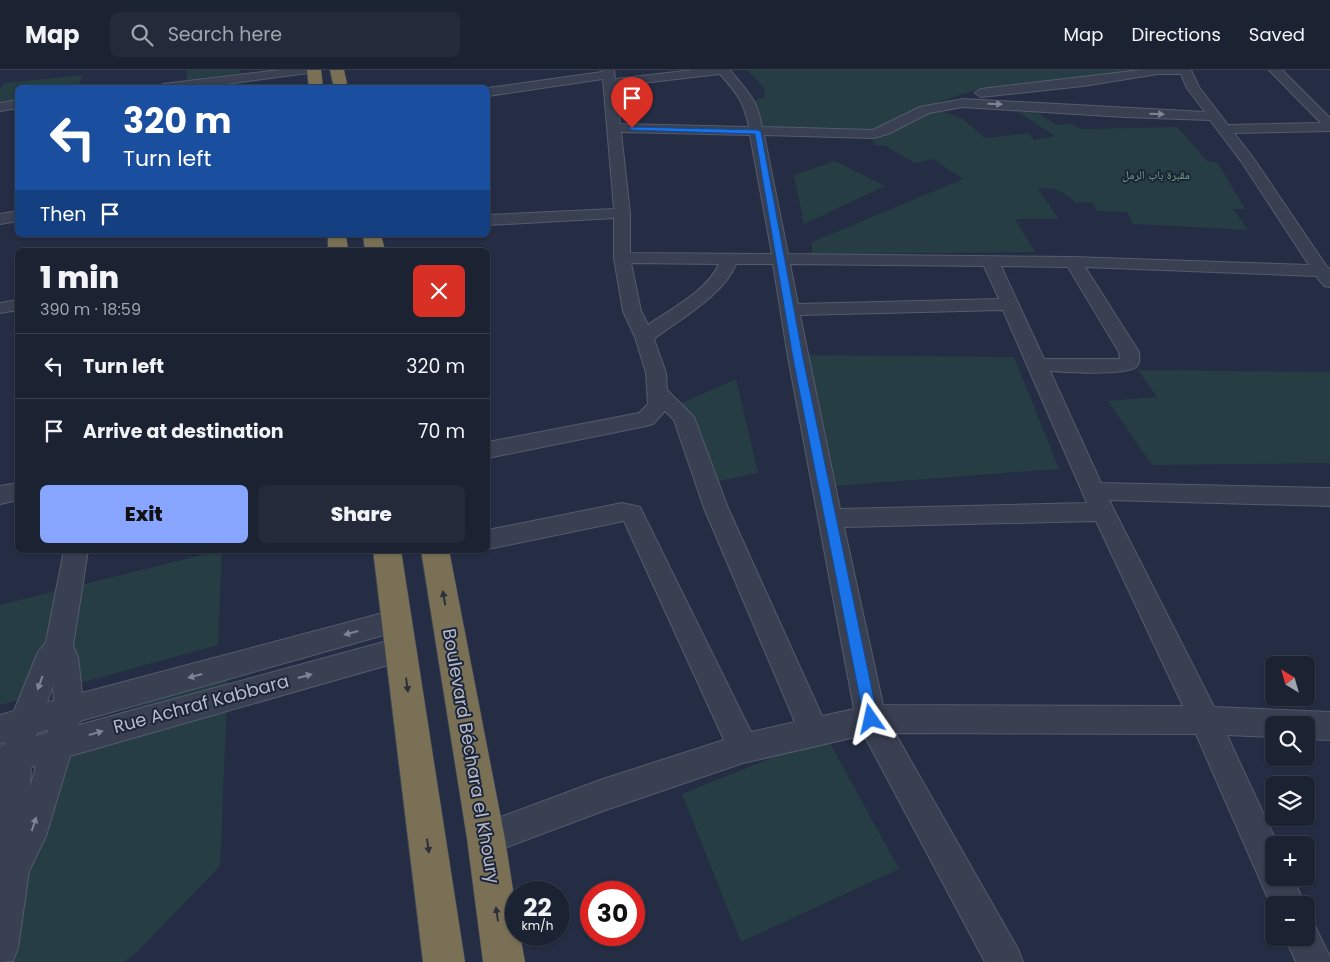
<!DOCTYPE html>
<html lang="en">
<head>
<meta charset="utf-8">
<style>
	:root { --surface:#1b2232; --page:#242a3a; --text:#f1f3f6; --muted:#a0a4ac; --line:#393f4d; --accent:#88a6ff }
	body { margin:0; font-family:Poppins,"Noto Naskh Arabic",sans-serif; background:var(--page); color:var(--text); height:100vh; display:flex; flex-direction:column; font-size:19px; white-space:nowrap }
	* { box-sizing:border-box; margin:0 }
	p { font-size:16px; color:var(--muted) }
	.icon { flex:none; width:28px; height:28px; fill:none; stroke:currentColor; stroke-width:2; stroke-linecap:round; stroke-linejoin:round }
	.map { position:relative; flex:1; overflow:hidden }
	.details { position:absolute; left:15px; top:178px; width:475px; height:305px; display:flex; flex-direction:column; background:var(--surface); border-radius:8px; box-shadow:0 1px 4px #0004,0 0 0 1px var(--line) }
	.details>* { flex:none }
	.guide { position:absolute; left:15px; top:15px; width:475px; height:152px; border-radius:8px; box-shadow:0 1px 4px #0004,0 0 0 1px var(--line); background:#1a4fa0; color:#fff; overflow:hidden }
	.needle { width:32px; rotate:323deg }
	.tools { position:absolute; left:1265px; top:586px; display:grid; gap:10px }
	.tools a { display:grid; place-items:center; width:50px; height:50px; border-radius:8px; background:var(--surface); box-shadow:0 1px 4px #0004,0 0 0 1px var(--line); font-size:25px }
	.speed { position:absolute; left:505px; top:811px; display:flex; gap:10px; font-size:25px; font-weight:700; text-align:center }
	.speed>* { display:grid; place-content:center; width:65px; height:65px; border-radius:50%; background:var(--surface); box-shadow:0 1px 4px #0004,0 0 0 1px var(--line); line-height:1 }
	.speed small { font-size:12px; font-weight:400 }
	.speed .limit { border:8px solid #d22; background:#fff; color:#111 }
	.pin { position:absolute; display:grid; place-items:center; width:42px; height:42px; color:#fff; margin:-51px -21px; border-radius:50% 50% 50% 0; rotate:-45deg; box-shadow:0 0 5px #0007 }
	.pin .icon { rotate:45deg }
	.me { position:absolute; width:55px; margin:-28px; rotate:349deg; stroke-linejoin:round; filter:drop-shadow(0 0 4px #0008) }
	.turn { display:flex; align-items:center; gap:18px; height:105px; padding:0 25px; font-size:22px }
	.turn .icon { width:65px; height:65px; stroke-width:2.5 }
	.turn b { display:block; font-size:35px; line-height:42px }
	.then { display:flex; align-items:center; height:48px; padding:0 25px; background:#0003; gap:10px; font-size:19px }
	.round { display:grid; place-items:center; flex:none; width:52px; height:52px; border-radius:8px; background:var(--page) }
	.overview { display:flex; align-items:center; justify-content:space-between; height:85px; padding:0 25px }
	h1 { font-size:30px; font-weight:800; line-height:38px }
	.cta { display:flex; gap:10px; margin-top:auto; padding:10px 25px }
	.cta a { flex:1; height:58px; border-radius:8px; background:var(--accent); color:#111; font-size:20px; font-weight:800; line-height:58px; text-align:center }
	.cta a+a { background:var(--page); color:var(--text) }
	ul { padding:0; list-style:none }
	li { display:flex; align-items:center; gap:15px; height:65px; padding:0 25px; border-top:1px solid var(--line) }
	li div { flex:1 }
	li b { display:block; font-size:19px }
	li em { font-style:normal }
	header { display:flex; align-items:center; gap:30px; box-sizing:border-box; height:70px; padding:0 25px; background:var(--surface); border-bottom:1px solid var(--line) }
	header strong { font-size:24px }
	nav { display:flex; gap:28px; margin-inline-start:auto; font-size:18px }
	.search { width:350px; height:45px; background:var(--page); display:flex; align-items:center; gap:12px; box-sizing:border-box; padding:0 18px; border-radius:8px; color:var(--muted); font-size:19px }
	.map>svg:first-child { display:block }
</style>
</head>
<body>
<header>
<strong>Map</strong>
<div class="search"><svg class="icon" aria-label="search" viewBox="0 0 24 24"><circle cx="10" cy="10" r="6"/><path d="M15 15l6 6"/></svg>Search here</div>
<nav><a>Map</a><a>Directions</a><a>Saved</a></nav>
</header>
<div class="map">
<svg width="1330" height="892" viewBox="0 0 1330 892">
	<rect width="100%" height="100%" fill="#242d43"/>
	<!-- green -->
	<path fill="#263d44" d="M187,0H240L241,3L187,10Z
		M747,0H1141L992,17L962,24L928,36L963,49L985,68L1028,63L1034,70L1055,66L1018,42L1034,40L1056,55L1071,54L1081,59L1177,57L1207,91L1218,93L1245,139H1233L1248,160L1133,154L1127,142L1097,141L1092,132L1076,133C1064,122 1055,116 1038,119L1059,149H1015L1035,182L812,184V172L963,109L933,89L914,93L886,76L874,75L872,66L886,67L885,64L759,58L752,31L765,27L764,18Z
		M83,5L78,17L18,18L17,32L0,34V19L4,13Z
		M835,91L885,116L804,154L794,105Z
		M797,285L1014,287L1059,399L821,417Z
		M1138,300L1330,302V393L1152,395L1108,331L1157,327Z
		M736,309L758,403L714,412L682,333Z
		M222,480L218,575L0,635V535Z
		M228,608L220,796L136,883L124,892H0V854L41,667Z
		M826,666L899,799L741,872L682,724Z"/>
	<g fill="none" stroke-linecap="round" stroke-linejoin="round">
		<defs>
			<path id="street" d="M280,0H314L308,3L196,18H157L163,14Z
				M602,0H614L615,9L693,0H730C748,23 756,26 762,57L873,60L920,37L963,29L1205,42L1187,18L1181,4H1158L1083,16L981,27L975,23L981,19L1141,0H1191L1199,17L1228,55L1321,53L1269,0H1282L1330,48V61L1234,63L1254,89L1327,197L1330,199V217L1324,216L1316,206L1085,197L1139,282C1139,287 1141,293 1136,297C1125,306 1067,302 1050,301L1101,413L1330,418V436L1109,430L1214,637L1330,642V670L1306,669V655H1274V667L1227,665L1278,775H1274V808H1293L1305,835H1274V842L1196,664L895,663L1018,879L1023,892H985L864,665L743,693L603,741L486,785L474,781L470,769L474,757L603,709L724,670L624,451L488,479V460L622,433L640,437L751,662L795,652L704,438L674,350L665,341L653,354L646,356L488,388V372L639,343L648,334L646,303L635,267L623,241L614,188V148L488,155V145L614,139L603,9L488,26V18L602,2ZM720,4C737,23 744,32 749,57L620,54L616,16ZM963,37L1124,47L1210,50L1243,94L1309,195L1073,187L788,184L764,65L873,68L888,64L929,43ZM621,62L750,65L772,184L630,183V143ZM631,193L719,194C708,220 671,239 648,255L641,241ZM736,194H773L788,287L854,639L822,646L728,438L694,347L667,320L666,303L654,269C681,248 723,226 736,194ZM790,194L984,196L999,229L798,234ZM1001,196L1068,197L1119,282L1120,289H1044ZM1003,240L1087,433L840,439L800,245ZM1096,451L1183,636L883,635L844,457Z
				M18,30V38L0,41V33Z
				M18,141V151L0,154V144Z
				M18,230V240L0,243V233Z
				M18,413V430L0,434V416Z
				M64,480H88L73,576L78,587L82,623L398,539L407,542L411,550L407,558L398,561L80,651L79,655L402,567L412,570L416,579L412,588L402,591L70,686L46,766L29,801L18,878L13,891L0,892V676L4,675L5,672L0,673V645L14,641L38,582L46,572ZM53,616L54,631L47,632ZM48,660L47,663L36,666L37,663ZM36,696L30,717L31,697Z
				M1306,852L1315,856L1330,887V892H1296L1285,868H1306Z"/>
			<path id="highway" d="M307,0H321L323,18H309Z
				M330,0H344L348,18H334Z
				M328,165H346L348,180H328Z
				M363,165H381L385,180H365Z
				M373,480H401L465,892H423Z
				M421,480H449L505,769L516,839V865H520L525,892H483L467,769Z"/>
		</defs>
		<!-- street casing -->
		<use href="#street" stroke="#545b6d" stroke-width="2"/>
		<!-- highway casing -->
		<use href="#highway" stroke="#40485a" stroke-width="1"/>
		<!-- street -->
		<use href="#street" fill="#394052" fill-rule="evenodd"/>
		<!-- highway -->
		<use href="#highway" fill="#797055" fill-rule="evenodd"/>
	</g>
	<!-- one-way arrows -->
	<defs><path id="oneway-solid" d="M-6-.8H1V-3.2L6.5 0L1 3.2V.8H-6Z" transform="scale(1.25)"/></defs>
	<g fill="#7e8495">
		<use href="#oneway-solid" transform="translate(995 34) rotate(2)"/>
		<use href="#oneway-solid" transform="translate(1157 44) rotate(2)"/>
		<use href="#oneway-solid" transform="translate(351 563) rotate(165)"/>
		<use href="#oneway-solid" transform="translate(195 606) rotate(165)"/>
		<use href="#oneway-solid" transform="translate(305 606) rotate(-15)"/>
		<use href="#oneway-solid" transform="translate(40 613) rotate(110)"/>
		<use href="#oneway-solid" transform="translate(96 663) rotate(-16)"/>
		<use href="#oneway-solid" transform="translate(34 754) rotate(-72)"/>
	</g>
	<g fill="#2b303c">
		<use href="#oneway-solid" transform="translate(444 528) rotate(-100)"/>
		<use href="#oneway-solid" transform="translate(407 615) rotate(82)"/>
		<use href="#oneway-solid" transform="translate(428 776) rotate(82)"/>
		<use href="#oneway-solid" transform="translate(497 844) rotate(-98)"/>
	</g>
	<!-- route -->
	<path fill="#1a73e8" stroke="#114b97" d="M630,57L758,60L761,62L803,288L878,649L876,654L871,656L866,654L864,649L793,288L755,64L632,60L629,58Z"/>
	<g text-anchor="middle" stroke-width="4" stroke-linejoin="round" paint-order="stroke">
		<!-- far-park labels -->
		<g font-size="12" fill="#6b9f7e" stroke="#1d2538">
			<text x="1156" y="109">مقبرة باب الرمل</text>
		</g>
		<!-- near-street labels -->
		<g font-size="18" fill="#b6bbcc" stroke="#1d2538">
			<text transform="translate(201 634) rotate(-15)" y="6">Rue Achraf Kabbara</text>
			<text transform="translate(471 686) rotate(80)" y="6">Boulevard Béchara el Khoury</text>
		</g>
	</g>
</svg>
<div class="tools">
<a><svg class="needle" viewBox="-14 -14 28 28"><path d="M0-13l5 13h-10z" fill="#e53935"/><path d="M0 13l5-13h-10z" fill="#a0a4ac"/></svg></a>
<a><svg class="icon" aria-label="search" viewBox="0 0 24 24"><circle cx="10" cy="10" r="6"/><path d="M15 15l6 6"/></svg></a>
<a><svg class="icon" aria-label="layers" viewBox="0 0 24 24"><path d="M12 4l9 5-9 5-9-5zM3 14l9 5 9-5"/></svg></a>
<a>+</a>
<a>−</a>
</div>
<div class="speed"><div>22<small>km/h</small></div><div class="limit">30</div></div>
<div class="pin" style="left:632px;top:58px;background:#d93025"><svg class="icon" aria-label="arrive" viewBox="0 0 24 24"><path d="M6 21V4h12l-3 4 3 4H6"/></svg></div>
<svg class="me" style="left:871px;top:649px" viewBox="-20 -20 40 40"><path d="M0-17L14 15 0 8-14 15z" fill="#1a73e8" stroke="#fff" stroke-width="4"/></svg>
<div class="guide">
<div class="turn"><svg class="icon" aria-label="left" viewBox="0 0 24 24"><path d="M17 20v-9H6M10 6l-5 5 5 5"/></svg><div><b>320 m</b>Turn left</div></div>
<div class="then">Then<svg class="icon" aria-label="arrive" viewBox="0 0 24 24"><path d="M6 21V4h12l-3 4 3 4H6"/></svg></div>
</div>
<section class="details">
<div class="overview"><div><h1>1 min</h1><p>390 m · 18:59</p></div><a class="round" style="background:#d93025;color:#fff"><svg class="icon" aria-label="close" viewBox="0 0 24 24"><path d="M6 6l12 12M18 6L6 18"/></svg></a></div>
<ul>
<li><svg class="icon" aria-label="left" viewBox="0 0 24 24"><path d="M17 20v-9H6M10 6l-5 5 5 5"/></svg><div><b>Turn left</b></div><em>320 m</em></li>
<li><svg class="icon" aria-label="arrive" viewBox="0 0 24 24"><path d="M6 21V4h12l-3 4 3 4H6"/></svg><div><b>Arrive at destination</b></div><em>70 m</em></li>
</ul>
<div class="cta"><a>Exit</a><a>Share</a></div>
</section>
</div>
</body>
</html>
